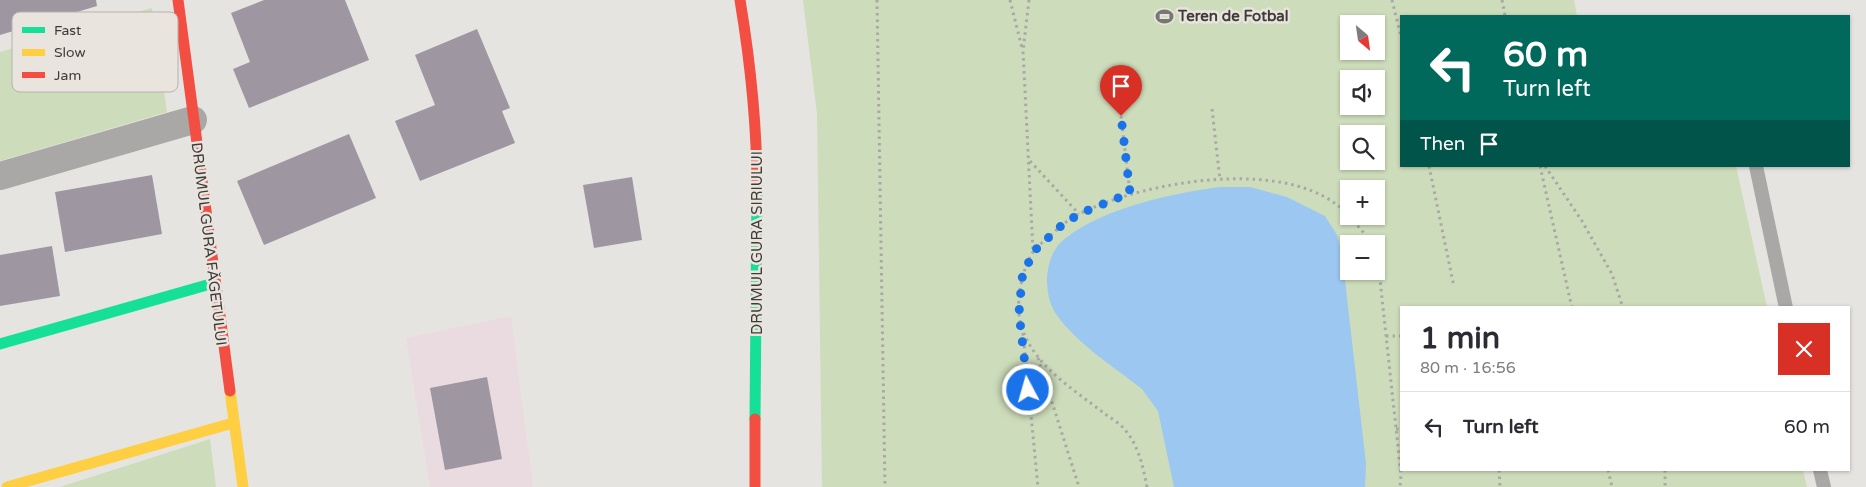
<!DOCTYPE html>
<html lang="en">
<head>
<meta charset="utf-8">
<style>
	:root { --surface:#fff; --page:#f2f2f3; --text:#2b2b33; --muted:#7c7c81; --line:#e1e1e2 }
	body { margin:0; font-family:"Varela Round",sans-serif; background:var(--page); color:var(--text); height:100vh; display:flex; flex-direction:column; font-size:19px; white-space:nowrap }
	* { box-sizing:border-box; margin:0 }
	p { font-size:16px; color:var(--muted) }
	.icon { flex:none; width:28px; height:28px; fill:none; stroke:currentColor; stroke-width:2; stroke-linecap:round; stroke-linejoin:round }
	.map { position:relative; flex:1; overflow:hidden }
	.details { position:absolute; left:1400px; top:306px; width:450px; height:165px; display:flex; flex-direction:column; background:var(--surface); border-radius:0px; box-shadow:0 1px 4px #0004 }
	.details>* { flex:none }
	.top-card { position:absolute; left:1400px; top:15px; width:450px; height:152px; border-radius:0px; box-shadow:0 1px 4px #0004; background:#00695c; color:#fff; overflow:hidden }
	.needle { width:32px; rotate:151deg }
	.tools { position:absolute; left:1340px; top:15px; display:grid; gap:10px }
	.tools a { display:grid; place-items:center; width:45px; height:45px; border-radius:0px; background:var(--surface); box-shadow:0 1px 4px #0004; font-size:25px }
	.pin { position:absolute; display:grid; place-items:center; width:42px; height:42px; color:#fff; margin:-51px -21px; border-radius:50% 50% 50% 0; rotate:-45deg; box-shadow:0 0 5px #0007 }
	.pin .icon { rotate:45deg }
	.me { position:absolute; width:55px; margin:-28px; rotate:354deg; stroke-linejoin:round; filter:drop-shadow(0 0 4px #0008) }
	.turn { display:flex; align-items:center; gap:18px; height:105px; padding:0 20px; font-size:22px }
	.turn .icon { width:65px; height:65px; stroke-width:2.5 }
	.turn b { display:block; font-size:35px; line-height:42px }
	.then { display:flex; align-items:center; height:48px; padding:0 20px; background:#0003; gap:10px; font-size:19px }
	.round { display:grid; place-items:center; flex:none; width:52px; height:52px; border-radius:0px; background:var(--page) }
	.summary { display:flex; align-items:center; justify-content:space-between; height:85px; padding:0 20px }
	h1 { font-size:30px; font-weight:700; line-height:38px }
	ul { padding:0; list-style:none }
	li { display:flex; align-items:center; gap:15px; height:70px; padding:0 20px; border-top:1px solid var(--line) }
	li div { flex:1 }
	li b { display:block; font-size:19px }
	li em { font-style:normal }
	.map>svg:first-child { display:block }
</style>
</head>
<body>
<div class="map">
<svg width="1866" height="487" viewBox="0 0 1866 487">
	<rect width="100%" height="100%" fill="#e6e4e1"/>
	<!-- industrial -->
	<path fill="#e9dbe0" d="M511,316L533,487H430L406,338Z"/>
	<!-- green -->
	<path fill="#cddcba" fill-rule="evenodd" d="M803,0H1574L1577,16H1401V166H1736L1767,307L1401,308V470H1803L1807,487H822L817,114ZM1349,24H1376V51H1349ZM1349,79H1376V106H1349ZM1349,134H1376V161H1349ZM1349,189H1376V216H1349ZM1349,244H1376V271H1349Z
		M152,8L167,112L0,161V52Z
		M210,439L216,487H60Z"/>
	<!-- water -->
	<path fill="#9cc7f0" d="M1220,187H1250L1287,197L1325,216L1337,235L1342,254L1366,464L1365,487H1174L1158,411L1142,389C1113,366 1077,344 1056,314C1049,304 1047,290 1047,278C1048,263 1053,247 1066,238C1103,208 1174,193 1220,187Z"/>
	<!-- building -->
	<path fill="#9e96a1" d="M0,0H96L97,6L0,35Z
		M264,0H345L369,60L249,108L233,69L250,62L231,13Z
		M477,29L510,108L502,111L515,143L420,181L395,121L435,105L415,55Z
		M349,134L376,198L264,245L237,181Z
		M152,175L162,234L65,252L55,192Z
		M632,177L642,240L594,248L583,185Z
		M52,246L60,296L0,306V255Z
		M487,377L502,459L445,470L430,388Z"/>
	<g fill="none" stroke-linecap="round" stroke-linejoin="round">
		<!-- path -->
		<path stroke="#a9a8a6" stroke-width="3" stroke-dasharray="2.5 4" stroke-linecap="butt" d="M877,0L885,487
			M1010,0L1022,48
			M1029,0L1023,51L1033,251
			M1392,0L1401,37
			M1502,0L1505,16
			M1212,109L1220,180
			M1121,116L1130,193
			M1030,161L1079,214
			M1429,166L1454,287
			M1540,166L1572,308
			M1545,166L1582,221L1612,274L1623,308
			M1363,189L1370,180
			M1344,210L1349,205
			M1349,216L1364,233L1369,244
			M1376,257L1378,261L1401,475L1400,487
			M1023,333L1038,487
			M1386,336H1401
			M1038,358L1079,487
			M1396,429H1401
			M1499,470L1500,487
			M1608,470L1612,487
			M1665,470V487
			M1147,487C1143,467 1139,447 1126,431C1121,424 1112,419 1105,414C1072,388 1024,360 1019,314C1017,297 1023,266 1033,252C1036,247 1042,243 1047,239C1057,229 1067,220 1079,214C1144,181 1295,154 1349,216"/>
		<!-- lane -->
		<path stroke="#aaa8a7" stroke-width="14" d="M1756,166L1786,308
			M1820,470L1824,487"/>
		<!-- street -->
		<path stroke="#aaa8a7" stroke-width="28" d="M0,176L193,120"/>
		<!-- fast -->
		<path stroke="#16e098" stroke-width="11" d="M0,344L214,283
			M755,419L757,189"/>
		<!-- slow -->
		<path stroke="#ffcf43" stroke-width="11" d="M230,391L243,487
			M7,487L233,423"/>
		<!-- jam -->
		<path stroke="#f24e42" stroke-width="11" d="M178,0L230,391
			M740,0C751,66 757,123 757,189
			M755,487V419"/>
	</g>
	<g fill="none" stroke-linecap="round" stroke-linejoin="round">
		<!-- route -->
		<path stroke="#1a73e8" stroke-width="9" stroke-dasharray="0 16.2" d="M1028,390L1019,313L1022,278L1033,252L1062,225L1079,214L1130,193L1121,116"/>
	</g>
	<!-- icons -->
	<defs>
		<symbol id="stadium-bare" viewBox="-9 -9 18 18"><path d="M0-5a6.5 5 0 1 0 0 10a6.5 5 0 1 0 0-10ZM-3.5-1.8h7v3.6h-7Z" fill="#797774" stroke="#e9e4de" stroke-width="2.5" paint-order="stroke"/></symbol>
	</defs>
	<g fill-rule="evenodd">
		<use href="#stadium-bare" x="1152" y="4" width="25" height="25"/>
	</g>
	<g text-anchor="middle" stroke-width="5" stroke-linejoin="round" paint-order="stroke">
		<!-- poi labels -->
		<g font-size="15" font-weight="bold" fill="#3e3c39" stroke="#e9e4de" text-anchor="start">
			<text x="1178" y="21">Teren de Fotbal</text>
		</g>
		<!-- street labels -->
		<g font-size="15" fill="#3e3c39" stroke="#e9e4de">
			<text transform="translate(757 243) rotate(-90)" y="5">DRUMUL GURA SIRIULUI</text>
			<text transform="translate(209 244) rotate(83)" y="5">DRUMUL GURA FĂGETULUI</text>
		</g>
	</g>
	<!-- legend -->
	<rect x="12" y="12" width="166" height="80" rx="8" fill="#e9e4de" stroke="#b6b2ac" stroke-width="1"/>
	<rect x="22" y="27" width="23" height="6" fill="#16e098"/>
	<rect x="22" y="49" width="23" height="7" fill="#ffcf43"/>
	<rect x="22" y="72" width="23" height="6" fill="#f24e42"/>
	<g font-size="14" fill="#3e3c39">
		<text x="54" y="35">Fast</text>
		<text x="54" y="57">Slow</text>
		<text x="54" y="80">Jam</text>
	</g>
</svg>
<div class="tools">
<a><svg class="needle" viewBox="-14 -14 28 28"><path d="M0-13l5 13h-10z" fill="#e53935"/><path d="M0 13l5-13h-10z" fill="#7c7c81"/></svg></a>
<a><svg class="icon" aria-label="sound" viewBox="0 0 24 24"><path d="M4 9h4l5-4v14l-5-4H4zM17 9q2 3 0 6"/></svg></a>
<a><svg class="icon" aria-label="search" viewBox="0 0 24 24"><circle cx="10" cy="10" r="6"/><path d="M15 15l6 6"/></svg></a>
<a>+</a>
<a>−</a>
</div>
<div class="pin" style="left:1121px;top:116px;background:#d93025"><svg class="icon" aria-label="arrive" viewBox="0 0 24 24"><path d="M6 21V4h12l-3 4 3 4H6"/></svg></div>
<svg class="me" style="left:1028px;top:390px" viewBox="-20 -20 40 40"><circle r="17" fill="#1a73e8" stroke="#fff" stroke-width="3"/><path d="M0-11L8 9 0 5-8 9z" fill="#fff"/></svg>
<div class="top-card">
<div class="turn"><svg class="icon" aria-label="left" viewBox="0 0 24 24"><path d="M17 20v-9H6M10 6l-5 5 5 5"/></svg><div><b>60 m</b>Turn left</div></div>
<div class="then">Then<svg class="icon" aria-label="arrive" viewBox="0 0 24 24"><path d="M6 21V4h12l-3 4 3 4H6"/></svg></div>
</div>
<section class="details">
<div class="summary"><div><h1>1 min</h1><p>80 m · 16:56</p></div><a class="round" style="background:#d93025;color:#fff"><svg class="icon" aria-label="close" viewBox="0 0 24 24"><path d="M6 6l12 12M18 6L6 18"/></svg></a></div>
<ul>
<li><svg class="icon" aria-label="left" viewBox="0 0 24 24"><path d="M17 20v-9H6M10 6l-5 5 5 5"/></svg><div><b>Turn left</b></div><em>60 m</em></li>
</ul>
</section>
</div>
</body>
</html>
